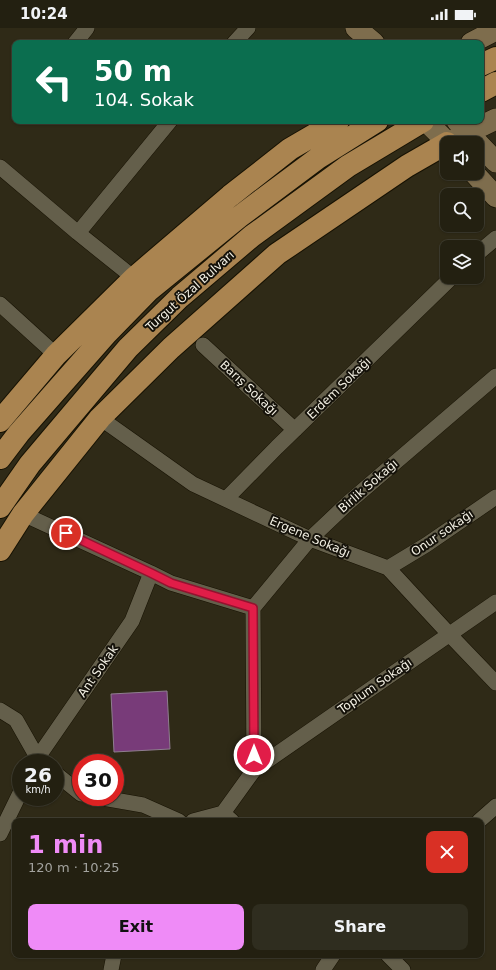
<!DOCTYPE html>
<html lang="en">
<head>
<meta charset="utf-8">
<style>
	:root { --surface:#232011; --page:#2f2d1f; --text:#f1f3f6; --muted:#a3a39f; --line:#403e31; --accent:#ef8bf7 }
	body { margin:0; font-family:"DejaVu Sans",sans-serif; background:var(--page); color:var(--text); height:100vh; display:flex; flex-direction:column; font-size:15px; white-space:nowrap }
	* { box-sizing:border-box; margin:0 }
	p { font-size:13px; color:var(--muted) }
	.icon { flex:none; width:22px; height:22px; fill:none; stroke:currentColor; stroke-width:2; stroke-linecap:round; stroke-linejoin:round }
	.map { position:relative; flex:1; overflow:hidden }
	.details { position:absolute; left:12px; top:790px; width:472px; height:140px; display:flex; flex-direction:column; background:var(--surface); border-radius:8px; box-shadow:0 1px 3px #0004,0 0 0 1px var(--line) }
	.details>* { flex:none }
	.guide { position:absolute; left:12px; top:12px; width:472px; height:84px; border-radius:8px; box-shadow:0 1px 3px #0004,0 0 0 1px var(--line); background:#0b6e4f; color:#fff; overflow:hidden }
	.buttons { position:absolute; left:440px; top:108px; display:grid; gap:8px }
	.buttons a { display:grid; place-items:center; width:44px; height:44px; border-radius:8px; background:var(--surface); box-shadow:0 1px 3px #0004,0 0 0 1px var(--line); font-size:20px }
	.speed { position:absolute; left:12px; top:726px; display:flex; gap:8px; font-size:20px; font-weight:700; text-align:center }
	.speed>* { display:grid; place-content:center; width:52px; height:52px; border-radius:50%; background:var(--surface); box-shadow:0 1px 3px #0004,0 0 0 1px var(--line); line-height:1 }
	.speed small { font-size:10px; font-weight:400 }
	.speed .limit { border:6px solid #d22; background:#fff; color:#111 }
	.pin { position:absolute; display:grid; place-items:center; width:34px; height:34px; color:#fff; margin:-17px; border:2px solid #fff; border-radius:50%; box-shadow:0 1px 4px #0007 }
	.me { position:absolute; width:44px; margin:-22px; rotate:0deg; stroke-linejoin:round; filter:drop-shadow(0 0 3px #0008) }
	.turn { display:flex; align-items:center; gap:14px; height:84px; padding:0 16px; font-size:18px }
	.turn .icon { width:52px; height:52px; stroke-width:2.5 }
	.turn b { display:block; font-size:28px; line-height:34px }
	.round { display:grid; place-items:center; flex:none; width:42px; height:42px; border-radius:8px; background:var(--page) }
	.summary { display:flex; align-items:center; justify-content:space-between; height:68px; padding:0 16px }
	h1 { font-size:24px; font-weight:600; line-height:30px; color:var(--accent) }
	.action { display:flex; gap:8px; margin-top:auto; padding:8px 16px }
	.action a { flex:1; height:46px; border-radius:8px; background:var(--accent); color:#111; font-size:16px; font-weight:600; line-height:46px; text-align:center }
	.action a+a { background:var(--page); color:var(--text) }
	.status { display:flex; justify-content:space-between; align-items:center; height:28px; padding:0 20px; background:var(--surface); direction:ltr }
	.status svg { height:11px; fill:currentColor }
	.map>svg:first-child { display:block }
</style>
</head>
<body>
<div class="status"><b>10:24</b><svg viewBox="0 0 49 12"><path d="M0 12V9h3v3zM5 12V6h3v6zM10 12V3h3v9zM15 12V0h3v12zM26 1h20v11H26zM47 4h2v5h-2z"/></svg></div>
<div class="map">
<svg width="496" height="942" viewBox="0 0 496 942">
	<rect width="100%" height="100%" fill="#2f2a17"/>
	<!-- building -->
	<path fill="#783b79" stroke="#8f7e8f" d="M167,663L170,721L114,724L111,666Z"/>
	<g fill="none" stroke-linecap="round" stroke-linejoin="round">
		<defs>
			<path id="minor" d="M75,15L87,0
				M234,15L248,0
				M0,139L78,205L134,250
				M78,205L170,93
				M477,226L496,210
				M0,276L56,327
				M203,317L295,402
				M100,390L193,456L310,511L388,540L449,606L496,655
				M226,471L277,419L452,249
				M23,486L151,545L171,555L253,580L254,742L223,785
				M388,540L426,517L496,469
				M253,580L310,511L348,475L496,348
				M0,682L16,692L37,729L43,734
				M34,735L132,593L151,545
				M254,742L496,574
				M55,745L81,766
				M97,769L143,777L179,793
				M193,793L223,785L232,793
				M479,793L496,778
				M0,806L21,763
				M388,927L403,942
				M111,942L114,927
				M323,942L333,927"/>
			<path id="secondary" d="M356,0L374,15
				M471,15L496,2
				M426,93L448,115
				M457,93L496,134
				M457,110L496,91
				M474,145L496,169"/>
			<path id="trunk" d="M481,37L496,30
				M481,63L496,55
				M0,393L56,327L134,250L230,168L290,121L338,93
				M0,430L19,405L62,356L107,305L148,263L239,189L318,130L377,93
				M0,479L30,436L128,320L180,269L252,208L348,138L423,93
				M0,522L23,486L100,390L171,320L277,226L407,138L447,115"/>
		</defs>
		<!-- minor casing -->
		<use href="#minor" stroke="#171203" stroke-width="16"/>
		<!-- secondary casing -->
		<use href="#secondary" stroke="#171203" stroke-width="22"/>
		<!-- trunk casing -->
		<use href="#trunk" stroke="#171203" stroke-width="24"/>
		<!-- minor -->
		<use href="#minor" stroke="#645f4b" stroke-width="15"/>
		<!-- secondary -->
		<use href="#secondary" stroke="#7e6d4d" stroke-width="21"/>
		<!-- trunk -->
		<use href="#trunk" stroke="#aa8450" stroke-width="22"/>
	</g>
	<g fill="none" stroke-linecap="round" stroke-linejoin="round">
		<defs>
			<path id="route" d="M66,505L151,545L171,555L253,580L254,727"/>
		</defs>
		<!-- route casing -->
		<use href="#route" stroke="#92132f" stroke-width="10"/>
		<!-- route -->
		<use href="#route" stroke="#e11d48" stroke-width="7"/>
	</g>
	<g text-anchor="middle" stroke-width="4" stroke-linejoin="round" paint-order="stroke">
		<!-- street labels -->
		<g font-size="12" fill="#f3f0e4" stroke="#15120a">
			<text transform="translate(190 263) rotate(-42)" y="4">Turgut Özal Bulvarı</text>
			<text transform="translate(249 360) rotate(43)" y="4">Barış Sokağı</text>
			<text transform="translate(339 360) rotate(-44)" y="4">Erdem Sokağı</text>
			<text transform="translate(368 458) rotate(-41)" y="4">Birlik Sokağı</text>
			<text transform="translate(442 505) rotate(-34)" y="4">Onur sokağı</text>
			<text transform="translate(310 509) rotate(23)" y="4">Ergene Sokağı</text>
			<text transform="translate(98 643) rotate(-55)" y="4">Ant Sokak</text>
			<text transform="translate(375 658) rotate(-35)" y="4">Toplum Sokağı</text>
		</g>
	</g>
</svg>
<div class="buttons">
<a><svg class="icon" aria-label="sound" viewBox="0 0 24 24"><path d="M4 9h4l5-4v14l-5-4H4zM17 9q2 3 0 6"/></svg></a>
<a><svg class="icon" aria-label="search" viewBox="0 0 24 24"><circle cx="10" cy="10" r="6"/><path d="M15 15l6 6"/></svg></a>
<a><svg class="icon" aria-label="layers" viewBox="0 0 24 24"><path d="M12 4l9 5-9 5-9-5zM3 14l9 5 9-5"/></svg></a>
</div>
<div class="speed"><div>26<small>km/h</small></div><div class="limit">30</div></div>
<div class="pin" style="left:66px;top:505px;background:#d93025"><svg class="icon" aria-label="arrive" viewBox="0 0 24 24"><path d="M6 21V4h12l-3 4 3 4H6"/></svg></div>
<svg class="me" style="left:254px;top:727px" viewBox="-20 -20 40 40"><circle r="17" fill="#e11d48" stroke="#fff" stroke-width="3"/><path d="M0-11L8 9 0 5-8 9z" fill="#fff"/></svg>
<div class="guide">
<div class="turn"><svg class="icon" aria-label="left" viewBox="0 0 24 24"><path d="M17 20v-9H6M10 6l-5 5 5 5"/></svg><div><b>50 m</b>104. Sokak</div></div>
</div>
<section class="details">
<div class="summary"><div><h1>1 min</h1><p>120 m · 10:25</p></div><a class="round" style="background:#d93025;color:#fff"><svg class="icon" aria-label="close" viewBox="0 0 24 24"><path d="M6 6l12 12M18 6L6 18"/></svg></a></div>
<div class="action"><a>Exit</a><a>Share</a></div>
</section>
</div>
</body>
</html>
